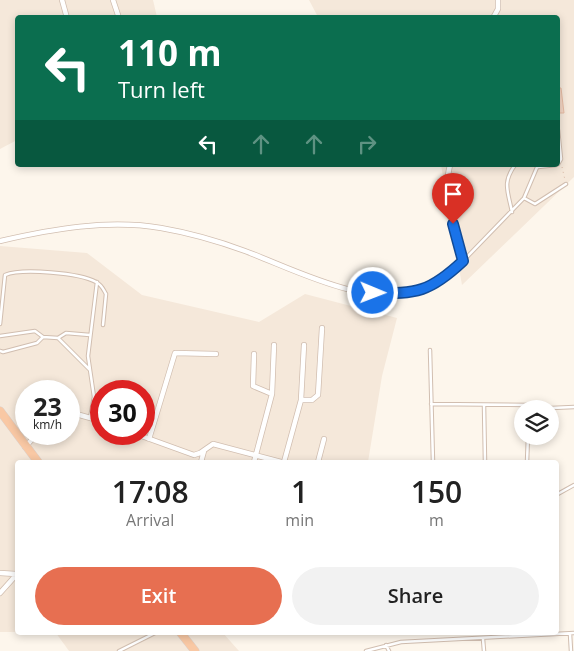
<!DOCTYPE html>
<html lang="en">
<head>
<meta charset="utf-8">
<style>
	:root { --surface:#fff; --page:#f2f2f2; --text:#222; --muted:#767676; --accent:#e76f51 }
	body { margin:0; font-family:"Open Sans",sans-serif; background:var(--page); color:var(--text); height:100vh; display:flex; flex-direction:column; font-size:19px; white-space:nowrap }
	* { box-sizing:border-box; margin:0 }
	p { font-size:16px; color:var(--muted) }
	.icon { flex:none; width:28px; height:28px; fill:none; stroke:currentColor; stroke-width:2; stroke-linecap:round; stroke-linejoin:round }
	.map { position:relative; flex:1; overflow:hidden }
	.side { position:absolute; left:15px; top:460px; width:544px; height:175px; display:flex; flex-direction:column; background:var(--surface); border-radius:5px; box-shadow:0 2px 8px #0003 }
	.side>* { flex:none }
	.top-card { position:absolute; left:15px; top:15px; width:545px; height:152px; border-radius:5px; box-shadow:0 2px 8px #0003; background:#0b6e4f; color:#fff; overflow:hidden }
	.buttons { position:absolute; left:514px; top:400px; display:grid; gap:10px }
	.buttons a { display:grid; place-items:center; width:45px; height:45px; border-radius:50%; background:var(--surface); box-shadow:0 2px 8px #0003; font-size:25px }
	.speed { position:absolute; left:15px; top:380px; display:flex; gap:10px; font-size:25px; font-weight:700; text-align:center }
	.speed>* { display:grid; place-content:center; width:65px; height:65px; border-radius:50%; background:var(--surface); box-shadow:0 2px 8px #0003; line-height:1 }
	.speed small { font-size:12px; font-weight:400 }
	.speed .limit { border:8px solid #d22; background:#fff; color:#111 }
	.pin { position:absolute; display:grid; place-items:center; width:42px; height:42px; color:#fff; margin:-51px -21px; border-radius:50% 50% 50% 0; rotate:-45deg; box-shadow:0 0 5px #0007 }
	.pin .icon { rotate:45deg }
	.me { position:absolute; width:55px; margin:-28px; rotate:91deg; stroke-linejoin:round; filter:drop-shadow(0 0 4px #0008) }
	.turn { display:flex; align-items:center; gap:18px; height:105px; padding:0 20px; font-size:22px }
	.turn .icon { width:65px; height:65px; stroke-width:2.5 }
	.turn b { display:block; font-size:35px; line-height:42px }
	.lanes { display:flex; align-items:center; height:48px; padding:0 20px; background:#0003; justify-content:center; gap:25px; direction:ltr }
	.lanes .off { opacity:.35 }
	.eta { display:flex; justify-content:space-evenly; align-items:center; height:85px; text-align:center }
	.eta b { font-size:30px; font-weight:600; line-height:35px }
	.action { display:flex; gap:10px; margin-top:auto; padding:10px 20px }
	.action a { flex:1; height:58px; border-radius:30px; background:var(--accent); color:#fff; font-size:20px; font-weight:600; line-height:58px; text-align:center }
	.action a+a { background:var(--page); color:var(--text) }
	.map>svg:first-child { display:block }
</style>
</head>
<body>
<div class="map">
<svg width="574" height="651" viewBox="0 0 574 651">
	<rect width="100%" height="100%" fill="#fdf6ec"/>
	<!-- residential -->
	<path fill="#f5e8da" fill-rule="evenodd" d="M0,0H153L157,17L18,18L17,140L0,149Z
		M309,0H574V177L462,285L441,165H558V18L318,17Z
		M0,246L87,253L142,295L259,322L305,294L397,318L382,376L368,462H18L17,632H0ZM26,391H69V434H26ZM101,391H144V434H101Z
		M56,633H223L239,651H69Z"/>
	<!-- building -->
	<path fill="#f3d5c3" stroke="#e6bba3" d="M558,88H561L564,113H558Z"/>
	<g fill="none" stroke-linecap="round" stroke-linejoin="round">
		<defs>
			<path id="service" d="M558,130L561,159L558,164
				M538,167L556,165
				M524,198L535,204L566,184
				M512,212C508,191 502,183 515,165
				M464,260L524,198L538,165
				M0,324L5,275C22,268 80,273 96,282C102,285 103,289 106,294L103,325
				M0,336L35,331L43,337L58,338L90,370
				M58,338L66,333L90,335
				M430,350L433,462
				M0,351L3,352L37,343L43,337
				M431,404L529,405
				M484,405L485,462
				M529,409L574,407
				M90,418L94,397L88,356L97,282
				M527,462L528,436
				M556,495L574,485
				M570,634L571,651
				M483,639L484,651
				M386,645L389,651
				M119,651L157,632
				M366,651L401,642L574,633"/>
			<path id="minor" d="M62,0L67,18
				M113,0L119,18
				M493,18L498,9V0
				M0,241C52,229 108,219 161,228C190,233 218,241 245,251C296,270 367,309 423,290C440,284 451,272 463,261C453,232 442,195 450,165
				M254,354L253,386L272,394
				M301,400H312L318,395L322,328
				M69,412L101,421
				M136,434L194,455L200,453L213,444L281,462
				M149,439L175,353L216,354
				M25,447L37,434
				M201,462L204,451
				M254,462L272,394L274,345
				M284,462L301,400L304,345
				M318,462L324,439
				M0,573L16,574
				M0,593L18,573"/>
			<path id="trunk" d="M0,411L38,462
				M180,632L195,651"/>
		</defs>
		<!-- service casing -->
		<use href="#service" stroke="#d1beb0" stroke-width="4.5"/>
		<!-- minor casing -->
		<use href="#minor" stroke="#d1beb0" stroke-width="6"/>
		<!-- trunk casing -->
		<use href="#trunk" stroke="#dad1cd" stroke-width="9"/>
		<!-- path -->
		<path stroke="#d9b8a5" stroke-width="1" stroke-dasharray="1 4" stroke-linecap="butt" d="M562,167L565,180"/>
		<!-- service -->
		<use href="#service" stroke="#fff" stroke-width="2.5"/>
		<!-- minor -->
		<use href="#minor" stroke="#fff" stroke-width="4.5"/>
		<!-- trunk -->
		<use href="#trunk" stroke="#f9c8a4" stroke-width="8"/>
	</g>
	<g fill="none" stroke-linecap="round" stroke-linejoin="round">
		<defs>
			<path id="route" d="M373,293C417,294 430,292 463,261L453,224"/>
		</defs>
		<!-- route casing -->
		<use href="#route" stroke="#114b97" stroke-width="12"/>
		<!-- route -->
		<use href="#route" stroke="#1a73e8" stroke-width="9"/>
	</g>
</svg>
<div class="buttons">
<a><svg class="icon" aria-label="layers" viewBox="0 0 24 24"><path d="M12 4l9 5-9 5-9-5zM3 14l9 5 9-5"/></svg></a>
</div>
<div class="speed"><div>23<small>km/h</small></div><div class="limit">30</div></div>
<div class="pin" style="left:453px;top:224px;background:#d93025"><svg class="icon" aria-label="arrive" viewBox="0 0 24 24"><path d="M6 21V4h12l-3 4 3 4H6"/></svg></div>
<svg class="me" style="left:373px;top:293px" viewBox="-20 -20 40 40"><circle r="17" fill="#1a73e8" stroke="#fff" stroke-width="3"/><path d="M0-11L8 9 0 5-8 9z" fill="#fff"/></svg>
<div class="top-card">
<div class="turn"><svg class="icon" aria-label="left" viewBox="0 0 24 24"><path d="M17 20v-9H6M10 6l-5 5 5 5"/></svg><div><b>110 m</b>Turn left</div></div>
<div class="lanes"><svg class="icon" aria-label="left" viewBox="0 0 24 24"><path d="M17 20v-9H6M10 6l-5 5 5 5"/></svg><svg class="icon off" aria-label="ahead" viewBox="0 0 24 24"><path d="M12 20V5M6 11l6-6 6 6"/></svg><svg class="icon off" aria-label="ahead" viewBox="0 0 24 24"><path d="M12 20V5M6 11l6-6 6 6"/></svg><svg class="icon off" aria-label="right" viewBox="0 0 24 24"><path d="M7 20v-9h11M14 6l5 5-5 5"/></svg></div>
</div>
<section class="side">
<div class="eta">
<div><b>17:08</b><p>Arrival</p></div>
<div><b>1</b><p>min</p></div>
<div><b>150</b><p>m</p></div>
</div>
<div class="action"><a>Exit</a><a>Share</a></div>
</section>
</div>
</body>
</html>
